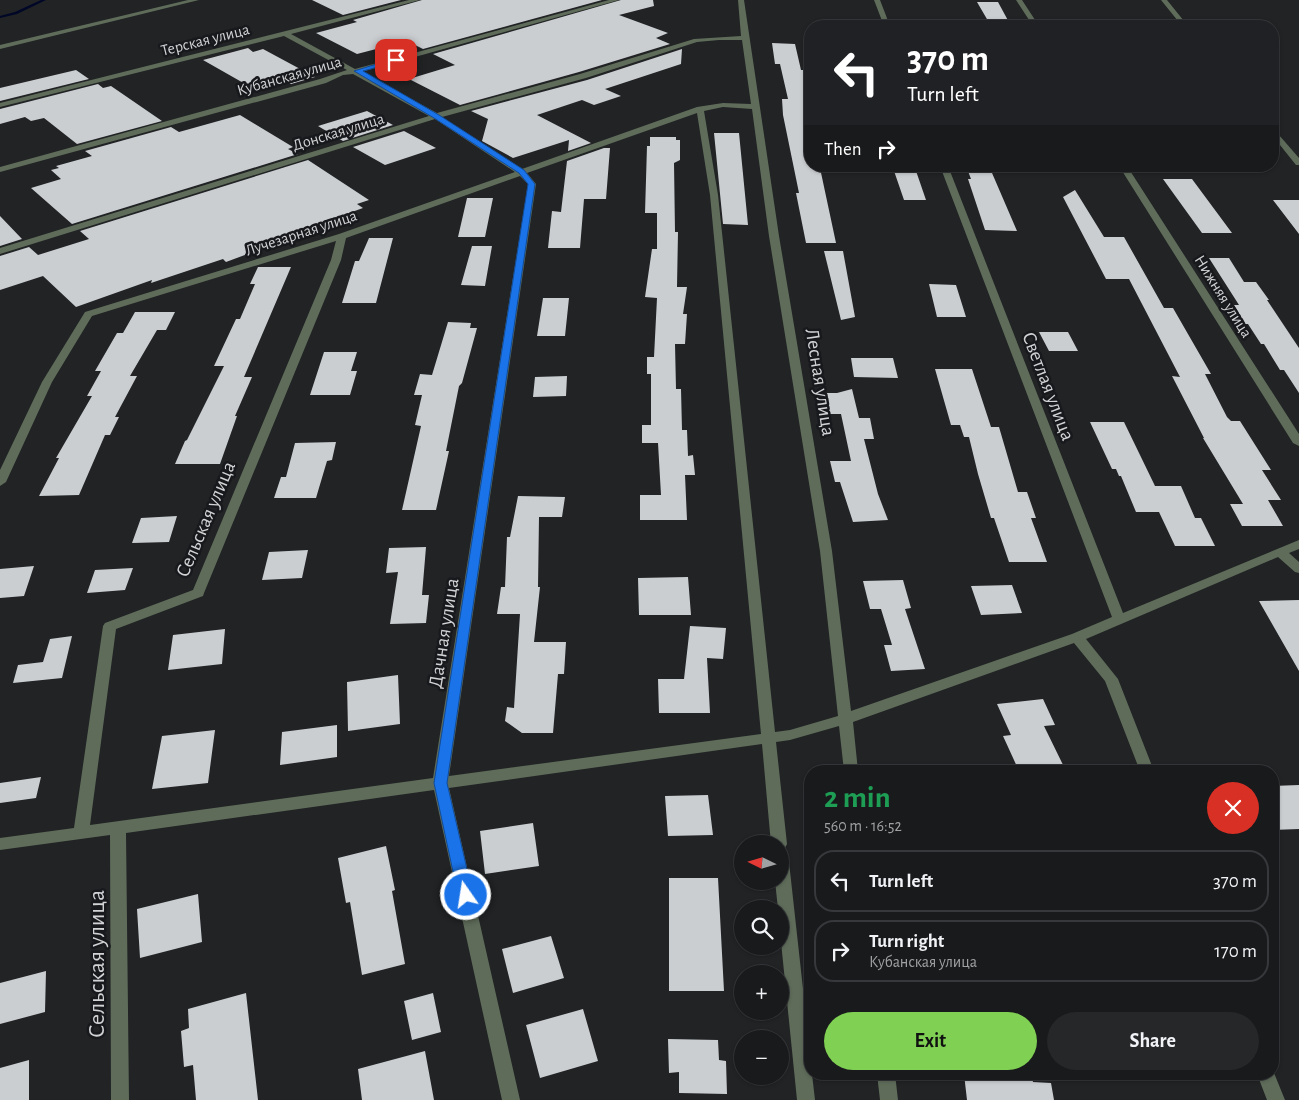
<!DOCTYPE html>
<html lang="en">
<head>
<meta charset="utf-8">
<style>
	:root { --surface:#191a1c; --page:#262729; --text:#f1f3f6; --muted:#9fa1a3; --line:#37383b; --accent:#7fd053 }
	body { margin:0; font-family:"Alegreya Sans",sans-serif; background:var(--page); color:var(--text); height:100vh; display:flex; flex-direction:column; font-size:19px; white-space:nowrap }
	* { box-sizing:border-box; margin:0 }
	p { font-size:16px; color:var(--muted) }
	.icon { flex:none; width:28px; height:28px; fill:none; stroke:currentColor; stroke-width:2; stroke-linecap:round; stroke-linejoin:round }
	.map { position:relative; flex:1; overflow:hidden }
	.drawer { position:absolute; left:804px; top:765px; width:475px; height:315px; display:flex; flex-direction:column; background:var(--surface); border-radius:20px; box-shadow:0 1px 4px #0004,0 0 0 1px var(--line) }
	.drawer>* { flex:none }
	.top-card { position:absolute; left:804px; top:20px; width:475px; height:152px; border-radius:20px; box-shadow:0 1px 4px #0004,0 0 0 1px var(--line); background:#202124; color:#fff; overflow:hidden }
	.needle { width:32px; rotate:275deg }
	.fabs { position:absolute; left:734px; top:835px; display:grid; gap:10px }
	.fabs a { display:grid; place-items:center; width:55px; height:55px; border-radius:50%; background:var(--surface); box-shadow:0 1px 4px #0004,0 0 0 1px var(--line); font-size:25px }
	.pin { position:absolute; display:grid; place-items:center; width:42px; height:42px; color:#fff; margin:-21px; border-radius:10px; box-shadow:0 2px 8px #0006 }
	.me { position:absolute; width:55px; margin:-28px; rotate:347deg; stroke-linejoin:round; filter:drop-shadow(0 0 4px #0008) }
	.turn { display:flex; align-items:center; gap:18px; height:105px; padding:0 20px; font-size:22px }
	.turn .icon { width:65px; height:65px; stroke-width:2.5 }
	.turn b { display:block; font-size:35px; line-height:42px }
	.then { display:flex; align-items:center; height:48px; padding:0 20px; background:#0003; gap:10px; font-size:19px }
	.round { display:grid; place-items:center; flex:none; width:52px; height:52px; border-radius:26px; background:var(--page) }
	.head { display:flex; align-items:center; justify-content:space-between; height:85px; padding:0 20px }
	h1 { font-size:30px; font-weight:700; line-height:38px; color:#1e9e55 }
	.cta { display:flex; gap:10px; margin-top:auto; padding:10px 20px }
	.cta a { flex:1; height:58px; border-radius:30px; background:var(--accent); color:#111; font-size:20px; font-weight:700; line-height:58px; text-align:center }
	.cta a+a { background:var(--page); color:var(--text) }
	ul { padding:0; list-style:none }
	li { display:flex; align-items:center; gap:15px; height:62px; margin:0 10px 8px; padding:0 10px; border:2px solid var(--line); border-radius:20px }
	li div { flex:1 }
	li b { display:block; font-size:19px }
	li em { font-style:normal }
	.map>svg:first-child { display:block }
</style>
</head>
<body>
<div class="map">
<svg width="1299" height="1100" viewBox="0 0 1299 1100">
	<rect width="100%" height="100%" fill="#212325"/>
	<g fill="none" stroke-linecap="round" stroke-linejoin="round">
		<!-- stream -->
		<path fill="#000727" fill-rule="evenodd" d="M41,0H46L17,14L0,18V16L15,12Z"/>
	</g>
	<!-- building -->
	<path fill="#cbced1" d="M312,0H401L343,15Z
		M422,0H602L423,49L407,41L357,54L316,33L357,22L353,20Z
		M621,0H653L654,6L619,15L668,33L656,38L670,44L579,72L460,105L409,79L455,65L433,54Z
		M977,2H998L1011,26H991Z
		M772,43L795,44L801,70H810V168H820L836,243H806L796,193H799L783,115L782,99H788L780,64H775Z
		M248,48L253,52L263,49L315,77L291,84L285,81L254,89L203,60Z
		M682,49L681,64L605,89L621,96L594,105L582,100L537,115L591,143L568,151L569,140L513,158L482,141L488,119L471,111L587,80Z
		M76,70L89,79L0,101V88Z
		M98,84L103,88L111,86L162,121L77,144L44,118L31,121L25,117L0,124V109Z
		M367,111L393,125L343,141L318,126Z
		M240,115L293,147L288,149L298,154L72,224L31,188L61,179L51,170L59,168L56,166L92,156L85,151L171,127L179,132Z
		M404,131L436,148L385,165L353,147Z
		M714,133H739L748,225L723,224Z
		M650,137H676V140H680V160L674,163L675,232H678L677,287H687L683,314H687L685,344H675L676,389H681L682,430H687L688,456L693,455L695,475H685L687,520H640V495H661L658,443H642V425H651V374H647V357H654L657,298L645,297L652,249H657V213H645L647,146H650Z
		M604,148H610L606,199H584L580,248H548L552,211L561,212L567,161Z
		M308,160L369,200L357,204L363,208L260,245L261,249L226,262L223,259L151,283L152,280L76,307L43,276L0,290V256L29,247L38,255L89,239L80,231Z
		M966,166H989L1017,231L985,230L968,179H971Z
		M893,168H915L926,200H904Z
		M1163,179H1192L1232,233H1202Z
		M1075,190L1104,237H1124L1164,308H1173L1211,374H1205L1227,417L1231,421H1240L1271,470H1262L1281,500H1268L1283,526H1242L1230,504H1243L1203,438H1204L1172,376L1180,377L1129,279H1106L1063,197Z
		M467,198H493L485,237H458Z
		M1273,200H1299V234Z
		M0,216L22,239L0,246Z
		M369,238H393L376,303H342L355,261H359Z
		M472,246H492L485,286L461,285Z
		M824,251H843L855,317L841,320Z
		M1209,258H1229L1244,282H1256L1269,300H1267L1299,348V393L1284,370H1280L1264,344H1261L1248,324H1245L1234,305H1239Z
		M258,267H291L244,377H252L235,416H237L220,464H175L185,441L187,440L224,366H214L236,319H240L255,284H250Z
		M929,284L956,285L966,317H937Z
		M543,298H569L565,336H537Z
		M135,312H175L166,330H157L130,376H137L115,417H119L110,435H105L79,495L39,496L59,458H56L92,396H87L101,371H95L117,333H123Z
		M448,322L471,323L470,328H477L462,383L459,386L446,451H449L436,510H402L421,426L415,425L422,395H414L420,374L432,375Z
		M1039,332H1068L1078,351H1049Z
		M324,352H357L351,371H357L350,395H310Z
		M851,358H893L898,378L854,377Z
		M935,369H972L991,427H999L1018,492H1027L1036,518H1031L1047,562H1009L994,518H991L978,474L969,437H964L960,425H951Z
		M567,376L566,396L533,397L535,377Z
		M852,389L859,418H870L874,439H864L878,494L888,520L853,522L840,482H835L830,461H851L841,414H823L820,393H837Z
		M1090,422H1124L1155,486H1181L1195,518H1201L1215,546H1175L1159,512H1136L1121,476H1119L1116,469H1112Z
		M336,442L332,460L327,461L316,498H274L281,477H286L295,443Z
		M518,496L565,497L562,517H539L538,587H540L534,642H566L564,674H558L553,733H522L505,721L507,707L514,708L520,614H497L501,587H505L507,537H510Z
		M177,516L169,542L132,543L141,518Z
		M426,547L422,595H429L426,623L390,624L398,572L386,573L389,548Z
		M308,550L302,578L262,580L269,552Z
		M34,566L24,596L0,598V569Z
		M133,568L125,590L87,593L95,570Z
		M688,577L691,615H639L638,578Z
		M903,580L911,608L905,609L925,669L891,671L884,645H892L881,609H870L863,581Z
		M1012,585L1022,613L981,615L971,586Z
		M1299,600V671L1259,601Z
		M690,626L726,628L723,659L707,658L710,713H659L658,679H684Z
		M225,629L222,664L168,670L173,635Z
		M72,636L62,678L13,683L18,665L43,662L50,639Z
		M398,675L400,724L348,731L347,682Z
		M1043,699L1055,725L1044,726L1066,771H1019L1003,736L1011,735L997,704Z
		M337,725V757L280,765L282,732Z
		M215,730L208,783L152,789L162,736Z
		M41,777L36,798L0,803V783Z
		M1299,785V829L1272,830V786Z
		M708,795L713,835L668,836L665,796Z
		M533,823L539,866L485,874L480,831Z
		M386,846L395,890L392,891L405,964L362,975L350,902L346,903L338,858Z
		M669,878H718L724,991H669Z
		M198,894L202,942L140,958L137,909Z
		M551,936L564,978L513,993L502,949Z
		M46,971L45,1012L0,1024V983Z
		M246,993L258,1100H196L193,1065L184,1067L181,1031L189,1028L188,1009Z
		M433,993L441,1032L412,1040L404,1001Z
		M583,1009L598,1061L540,1078L526,1025Z
		M668,1039L718,1040L719,1060L726,1061L727,1094L679,1093V1072L669,1073Z
		M425,1051L434,1100H362L358,1069Z
		M29,1060V1100H0V1068Z
		M964,1074H1031L1033,1082L1051,1083L1054,1100H967Z"/>
	<g fill="none" stroke-linecap="round" stroke-linejoin="round">
		<!-- minor -->
		<path fill="#5f6c5a" fill-rule="evenodd" d="M188,0H199L0,49V45Z
			M409,0H420L291,34L355,69L609,0H619L361,72L437,113L580,74L694,39L741,36L738,0H744L779,236L832,551L851,711L1072,634L1112,617L940,166H948L1123,613L1299,540V549L1289,553L1299,562V573L1295,572L1278,557L1086,639L1118,679L1154,771H1140L1105,681L1074,643L853,722L858,771H844L839,726L790,740L776,742L787,844L785,848L788,853L810,1052V1074H812L815,1100H797L780,932V909H778L775,881H780V844H771L762,744L449,788L520,1100H502L434,790L126,833L129,1100H111L110,835L0,850V838L74,828L103,626L105,623L193,590L331,260L336,241L92,316L52,382L6,482L0,486V470L42,382L85,312L339,234L515,172L435,119L0,254V248L429,116L353,74L343,75L326,83L0,172V167L320,79L347,70L284,36L0,107V103ZM719,40H742L751,104L723,103L697,107L522,169L442,117L586,78L697,42ZM723,107L752,109L769,236L820,551L838,716L790,730L775,732L718,195L704,111ZM697,113L710,195L761,734L449,776L536,184L527,173ZM520,176L528,184L433,778L90,825L116,629L203,596L204,593L341,260L346,238Z
			M874,0H880L890,26H884Z
			M1016,0H1022L1039,26H1033Z
			M1161,0H1167L1188,26H1182Z
			M1272,127L1299,158V165H1296L1272,135Z
			M1119,166H1127L1299,434V446L1293,443Z
			M1272,1068L1285,1100H1267L1257,1074H1272Z
			M877,1074H895L898,1100H880Z"/>
	</g>
	<!-- route -->
	<path fill="#1a73e8" stroke="#114b97" d="M396,58L399,60L398,62L363,71L439,115L524,170L535,184L447,783L473,895L471,899L466,901L460,899L458,895L434,783L528,184L519,173L434,118L354,71Z"/>
	<g text-anchor="middle" stroke-width="5" stroke-linejoin="round" paint-order="stroke">
		<!-- far-street labels -->
		<g font-size="16" fill="#d1d2d4" stroke="#18191c">
			<text transform="translate(205 39) rotate(-14)" y="6">Терская улица</text>
			<text transform="translate(289 75) rotate(-16)" y="6">Кубанская улица</text>
			<text transform="translate(338 131) rotate(-17)" y="6">Донская улица</text>
			<text transform="translate(301 232) rotate(-18)" y="6">Лучезарная улица</text>
			<text transform="translate(1224 296) rotate(58)" y="6">Нижняя улица</text>
		</g>
		<!-- street labels -->
		<g font-size="20" fill="#d1d2d4" stroke="#18191c">
			<text transform="translate(821 382) rotate(81)" y="7">Лесная улица</text>
			<text transform="translate(1049 386) rotate(69)" y="7">Светлая улица</text>
			<text transform="translate(205 519) rotate(-67)" y="7">Сельская улица</text>
			<text transform="translate(443 633) rotate(-81)" y="7">Дачная улица</text>
		</g>
		<!-- near-street labels -->
		<g font-size="24" fill="#d1d2d4" stroke="#18191c">
			<text transform="translate(96 964) rotate(-90)" y="8">Сельская улица</text>
		</g>
	</g>
</svg>
<div class="fabs">
<a><svg class="needle" viewBox="-14 -14 28 28"><path d="M0-13l5 13h-10z" fill="#e53935"/><path d="M0 13l5-13h-10z" fill="#9fa1a3"/></svg></a>
<a><svg class="icon" aria-label="search" viewBox="0 0 24 24"><circle cx="10" cy="10" r="6"/><path d="M15 15l6 6"/></svg></a>
<a>+</a>
<a>−</a>
</div>
<div class="pin" style="left:396px;top:60px;background:#d93025"><svg class="icon" aria-label="arrive" viewBox="0 0 24 24"><path d="M6 21V4h12l-3 4 3 4H6"/></svg></div>
<svg class="me" style="left:466px;top:895px" viewBox="-20 -20 40 40"><circle r="17" fill="#1a73e8" stroke="#fff" stroke-width="3"/><path d="M0-11L8 9 0 5-8 9z" fill="#fff"/></svg>
<div class="top-card">
<div class="turn"><svg class="icon" aria-label="left" viewBox="0 0 24 24"><path d="M17 20v-9H6M10 6l-5 5 5 5"/></svg><div><b>370 m</b>Turn left</div></div>
<div class="then">Then<svg class="icon" aria-label="right" viewBox="0 0 24 24"><path d="M7 20v-9h11M14 6l5 5-5 5"/></svg></div>
</div>
<section class="drawer">
<div class="head"><div><h1>2 min</h1><p>560 m · 16:52</p></div><a class="round" style="background:#d93025;color:#fff"><svg class="icon" aria-label="close" viewBox="0 0 24 24"><path d="M6 6l12 12M18 6L6 18"/></svg></a></div>
<ul>
<li><svg class="icon" aria-label="left" viewBox="0 0 24 24"><path d="M17 20v-9H6M10 6l-5 5 5 5"/></svg><div><b>Turn left</b></div><em>370 m</em></li>
<li><svg class="icon" aria-label="right" viewBox="0 0 24 24"><path d="M7 20v-9h11M14 6l5 5-5 5"/></svg><div><b>Turn right</b><p>Кубанская улица</p></div><em>170 m</em></li>
</ul>
<div class="cta"><a>Exit</a><a>Share</a></div>
</section>
</div>
</body>
</html>
